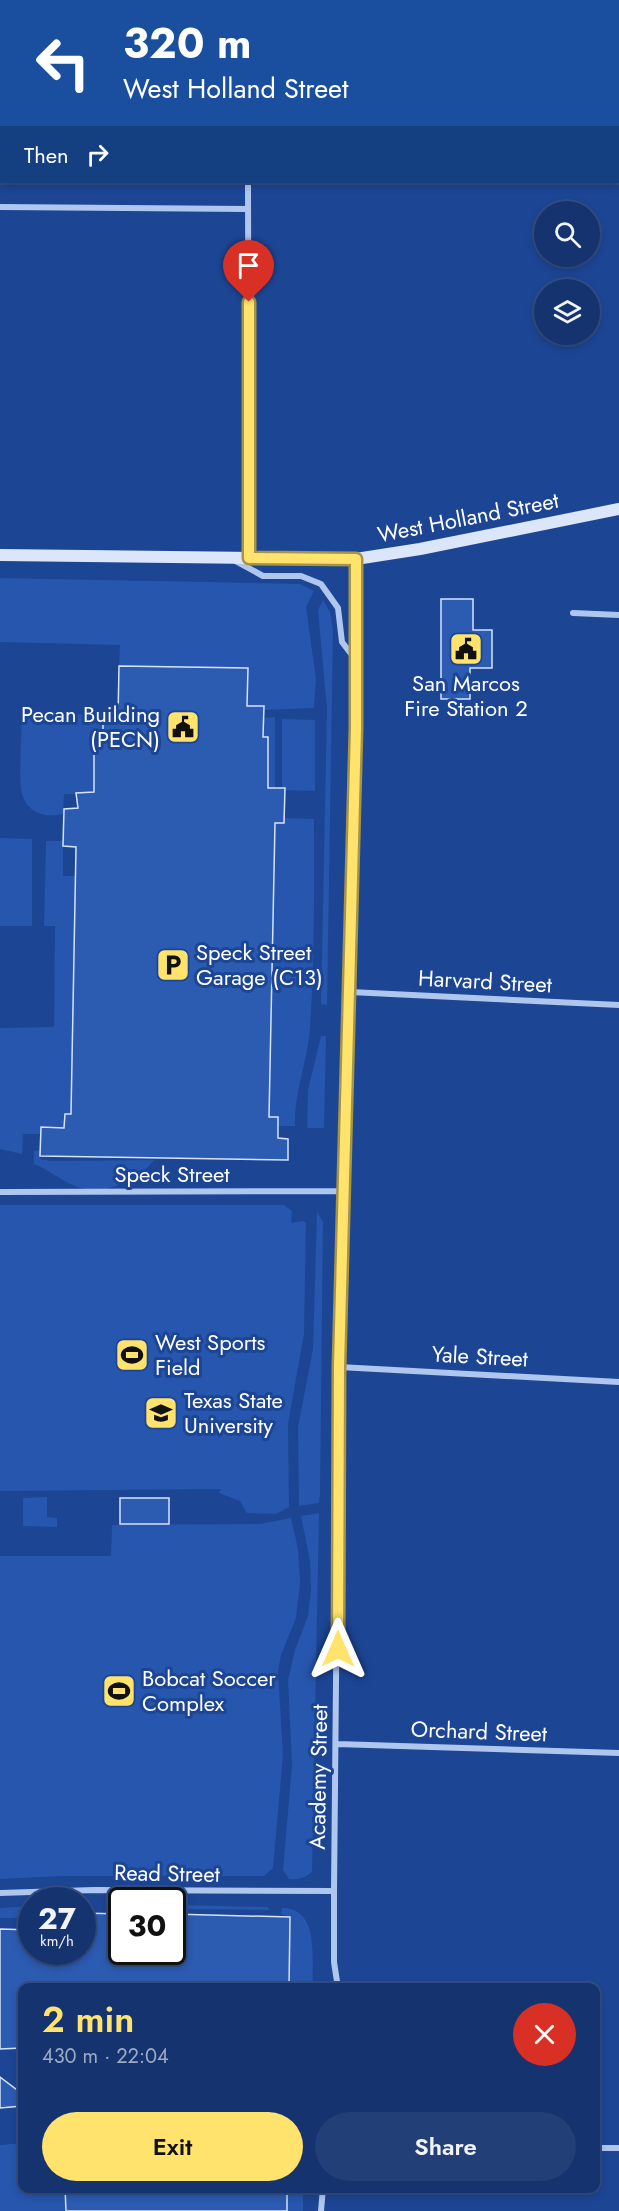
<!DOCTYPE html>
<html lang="en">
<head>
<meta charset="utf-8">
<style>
	:root { --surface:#15346f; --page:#223f77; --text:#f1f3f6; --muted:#9daac3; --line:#344f82; --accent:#ffe36d }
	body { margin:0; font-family:Jost,sans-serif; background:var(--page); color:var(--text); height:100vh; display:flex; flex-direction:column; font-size:22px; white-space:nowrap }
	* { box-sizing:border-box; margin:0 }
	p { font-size:20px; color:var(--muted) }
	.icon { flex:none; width:33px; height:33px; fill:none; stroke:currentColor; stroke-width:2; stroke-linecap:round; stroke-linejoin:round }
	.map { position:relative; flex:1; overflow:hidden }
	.side { position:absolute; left:18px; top:1983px; width:582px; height:210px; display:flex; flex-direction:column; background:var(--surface); border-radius:12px; box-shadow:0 3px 9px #0003,0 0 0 2px var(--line) }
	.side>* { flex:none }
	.top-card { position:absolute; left:0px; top:0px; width:620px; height:183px; box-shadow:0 3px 9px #0003,0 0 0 2px var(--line); background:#1a4fa0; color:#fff; overflow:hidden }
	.controls { position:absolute; left:534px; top:201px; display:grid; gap:12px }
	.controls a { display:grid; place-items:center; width:66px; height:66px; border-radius:50%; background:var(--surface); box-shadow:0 3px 9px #0003,0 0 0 2px var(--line); font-size:30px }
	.speed { position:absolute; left:18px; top:1887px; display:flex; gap:12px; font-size:30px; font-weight:700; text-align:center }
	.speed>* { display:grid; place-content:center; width:78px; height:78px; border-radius:50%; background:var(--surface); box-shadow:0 3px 9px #0003,0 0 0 2px var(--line); line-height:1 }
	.speed small { font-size:15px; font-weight:400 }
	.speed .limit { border:3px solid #111; border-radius:9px; background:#fff; color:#111 }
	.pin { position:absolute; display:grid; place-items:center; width:51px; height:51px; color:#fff; margin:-62px -26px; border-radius:50% 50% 50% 0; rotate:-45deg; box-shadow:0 0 6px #0007 }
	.pin .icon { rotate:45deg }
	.me { position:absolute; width:66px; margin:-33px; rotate:0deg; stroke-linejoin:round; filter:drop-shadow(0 0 4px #0008) }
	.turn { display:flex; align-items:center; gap:21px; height:126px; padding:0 24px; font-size:27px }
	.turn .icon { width:78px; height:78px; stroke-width:2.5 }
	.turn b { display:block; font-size:42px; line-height:51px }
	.then { display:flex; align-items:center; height:57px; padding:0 24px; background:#0003; gap:12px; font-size:22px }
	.round { display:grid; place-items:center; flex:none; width:63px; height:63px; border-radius:32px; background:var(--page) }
	.headline { display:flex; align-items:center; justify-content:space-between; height:102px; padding:0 24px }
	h1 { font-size:36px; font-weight:600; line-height:45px; color:var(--accent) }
	.cta { display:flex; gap:12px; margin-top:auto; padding:12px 24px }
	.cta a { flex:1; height:69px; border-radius:36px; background:var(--accent); color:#111; font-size:24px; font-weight:600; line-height:69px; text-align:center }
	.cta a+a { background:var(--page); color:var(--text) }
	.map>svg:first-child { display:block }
</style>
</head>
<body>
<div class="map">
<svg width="619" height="2211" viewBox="0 0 619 2211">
	<rect width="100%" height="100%" fill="#1c4594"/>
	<!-- green -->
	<path fill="#2656ad" d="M0,578L300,584L314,591L306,607L316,679L314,708L263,710V706H255L247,712V668L119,666L120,645L0,642Z
		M323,600L330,612L333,631L327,1005L321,1004L327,709L318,610Z
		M22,713L104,715L103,736H95L267,776L268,737H263V718L275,717V788L240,797L64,794L63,814C46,818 28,814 22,794C18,782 22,730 22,713Z
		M282,719L315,720V791L282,790Z
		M284,818L314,819C314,887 315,958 310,1026C308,1061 294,1092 295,1126H278V1117H269L275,823H284Z
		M0,838L32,839V926H0Z
		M46,841H63V876H76L71,1114H65L64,1128L40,1126V1134H23L22,1154L0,1149V1028L54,1027L55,926H44Z
		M321,1036H326L324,1128H307L308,1090Z
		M41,1150L40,1159L51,1161L154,1160C140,1180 105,1195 81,1188C65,1184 50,1170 34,1164V1151Z
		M0,1205H284L292,1211L291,1223L303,1221L306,1223L304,1334L288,1424L289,1507L276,1514L247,1513L240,1501L219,1493L221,1489L0,1491Z
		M317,1212L323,1222L320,1494L319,1503L299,1506L298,1427L313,1349Z
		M47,1497V1517L57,1518V1527L23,1526V1498Z
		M319,1513L312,1872C305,1878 299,1880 289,1879L283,1870L292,1765L288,1680L295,1650L308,1616L311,1590L310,1561L301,1516Z
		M291,1518L298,1549L300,1583L296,1618L281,1655L278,1670L283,1755L273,1868L264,1876H62L0,1879V1556H111L112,1525L260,1524Z
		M173,1905L268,1907L269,1910L173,1909Z
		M31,1906V1918H0V1908Z
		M282,1908C321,1908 311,1961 313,1987H289L290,1917L281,1914Z
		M22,2143V2188L65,2189L66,2211H0V2145Z
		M287,2193L303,2194V2211H287Z"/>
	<!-- building -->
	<path fill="#2c5bb2" stroke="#d5e3fb" stroke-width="1.5" d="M441,599H473V630H492V668H470V699H441Z
		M119,666L248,668L247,706H264L263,737H268V788H285L284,823H275L269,1117H278V1138L288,1139V1160L40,1156L41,1127L64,1128L65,1114H71L76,847L63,846L64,809L78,808L76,793L94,792V736H103V717H118Z
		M120,1498H169V1524H120Z
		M82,1913L122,1914V1952H172V1914L290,1917L289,1988H22V2048L0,2049V1929L32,1930V1952H82Z
		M0,2077L21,2093L22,2106L0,2108Z
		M65,2188H287V2211H66Z"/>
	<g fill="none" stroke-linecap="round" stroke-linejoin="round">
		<!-- street -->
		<path stroke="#afc6ef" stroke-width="6" d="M250,2V0
			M248,182L249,558
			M0,207L248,209
			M234,560L263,576H301L321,584L338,608L342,642L355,659
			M573,613L619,615
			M350,992L619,1005
			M0,1192L343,1191
			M339,1367L619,1382
			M337,1744L619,1753
			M0,1893L94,1890L334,1891
			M338,1988L334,1962V1891L339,1367L356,727V559
			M596,2148H619
			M321,2211L323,2188"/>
		<!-- secondary -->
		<path stroke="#dce6fb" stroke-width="12" d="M0,555L356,559L420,549L619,509"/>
	</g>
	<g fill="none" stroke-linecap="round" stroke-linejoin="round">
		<defs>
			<path id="route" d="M249,302V558L356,559V728L339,1366L338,1649"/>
		</defs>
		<!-- route casing -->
		<use href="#route" stroke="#a69447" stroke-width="15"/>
		<!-- route -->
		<use href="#route" stroke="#ffe36d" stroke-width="10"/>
	</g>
	<!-- icons -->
	<defs>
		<symbol id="civic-square" viewBox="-11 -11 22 22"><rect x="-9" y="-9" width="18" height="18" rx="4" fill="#ffe36d" stroke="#1c4594"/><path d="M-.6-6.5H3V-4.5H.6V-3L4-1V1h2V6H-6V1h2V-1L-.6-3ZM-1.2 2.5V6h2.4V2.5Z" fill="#111"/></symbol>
		<symbol id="parking-square" viewBox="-11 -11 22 22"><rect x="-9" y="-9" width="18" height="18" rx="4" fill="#ffe36d" stroke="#1c4594"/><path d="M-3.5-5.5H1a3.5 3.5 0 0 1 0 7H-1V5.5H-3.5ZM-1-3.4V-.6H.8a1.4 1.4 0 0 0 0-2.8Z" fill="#111"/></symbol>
		<symbol id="stadium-square" viewBox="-11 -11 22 22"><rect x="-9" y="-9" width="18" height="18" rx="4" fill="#ffe36d" stroke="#1c4594"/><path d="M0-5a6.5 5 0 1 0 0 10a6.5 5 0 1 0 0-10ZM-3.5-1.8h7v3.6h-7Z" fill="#111"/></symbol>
		<symbol id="university-square" viewBox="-11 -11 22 22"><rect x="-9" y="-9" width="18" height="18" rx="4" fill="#ffe36d" stroke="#1c4594"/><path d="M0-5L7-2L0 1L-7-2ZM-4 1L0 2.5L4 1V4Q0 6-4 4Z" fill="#111"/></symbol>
	</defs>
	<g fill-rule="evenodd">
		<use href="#civic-square" x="447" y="630" width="38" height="38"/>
		<use href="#civic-square" x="164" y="708" width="38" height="38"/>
		<use href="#parking-square" x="154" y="946" width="38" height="38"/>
		<use href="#stadium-square" x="113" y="1336" width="38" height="38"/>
		<use href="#university-square" x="142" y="1394" width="38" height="38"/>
		<use href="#stadium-square" x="100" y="1672" width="38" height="38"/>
	</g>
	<g text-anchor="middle" stroke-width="6" stroke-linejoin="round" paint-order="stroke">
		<!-- street labels -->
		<g font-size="22" fill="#fff" stroke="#1c4594">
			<text transform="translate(468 517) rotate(-11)" y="8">West Holland Street</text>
			<text transform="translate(485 981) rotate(3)" y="8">Harvard Street</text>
			<text x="172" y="1182">Speck Street</text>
			<text transform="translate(480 1356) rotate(3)" y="8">Yale Street</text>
			<text transform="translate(479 1731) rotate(2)" y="8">Orchard Street</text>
			<text transform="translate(318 1777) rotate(-89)" y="8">Academy Street</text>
			<text transform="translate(167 1873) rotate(1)" y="8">Read Street</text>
		</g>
		<!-- poi labels -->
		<g font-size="22" fill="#fff" stroke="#1c4594" text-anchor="start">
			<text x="466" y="691" text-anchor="middle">San Marcos<tspan x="466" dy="25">Fire Station 2</tspan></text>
			<text x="160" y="722" text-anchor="end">Pecan Building<tspan x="160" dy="25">(PECN)</tspan></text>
			<text x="196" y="960">Speck Street<tspan x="196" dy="25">Garage (C13)</tspan></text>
			<text x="155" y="1350">West Sports<tspan x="155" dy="25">Field</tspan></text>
			<text x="184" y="1408">Texas State<tspan x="184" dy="25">University</tspan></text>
			<text x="142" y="1686">Bobcat Soccer<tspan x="142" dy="25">Complex</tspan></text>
		</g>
	</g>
</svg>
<div class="controls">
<a><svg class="icon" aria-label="search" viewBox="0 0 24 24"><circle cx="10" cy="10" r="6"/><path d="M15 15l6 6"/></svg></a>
<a><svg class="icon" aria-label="layers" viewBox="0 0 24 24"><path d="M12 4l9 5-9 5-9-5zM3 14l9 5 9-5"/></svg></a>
</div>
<div class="speed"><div>27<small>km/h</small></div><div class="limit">30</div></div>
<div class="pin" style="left:249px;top:302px;background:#d93025"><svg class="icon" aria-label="arrive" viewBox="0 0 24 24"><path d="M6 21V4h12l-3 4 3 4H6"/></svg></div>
<svg class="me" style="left:338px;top:1649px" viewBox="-20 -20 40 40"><path d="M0-17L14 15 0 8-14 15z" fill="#ffe36d" stroke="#fff" stroke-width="4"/></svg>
<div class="top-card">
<div class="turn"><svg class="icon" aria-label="left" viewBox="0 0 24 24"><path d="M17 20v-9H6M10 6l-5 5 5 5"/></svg><div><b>320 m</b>West Holland Street</div></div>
<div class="then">Then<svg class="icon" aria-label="right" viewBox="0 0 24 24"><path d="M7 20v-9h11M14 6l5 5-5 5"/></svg></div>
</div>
<section class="side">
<div class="headline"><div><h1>2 min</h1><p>430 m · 22:04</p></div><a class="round" style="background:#d93025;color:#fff"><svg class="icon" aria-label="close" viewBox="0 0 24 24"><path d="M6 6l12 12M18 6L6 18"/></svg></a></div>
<div class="cta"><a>Exit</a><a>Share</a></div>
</section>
</div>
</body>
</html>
